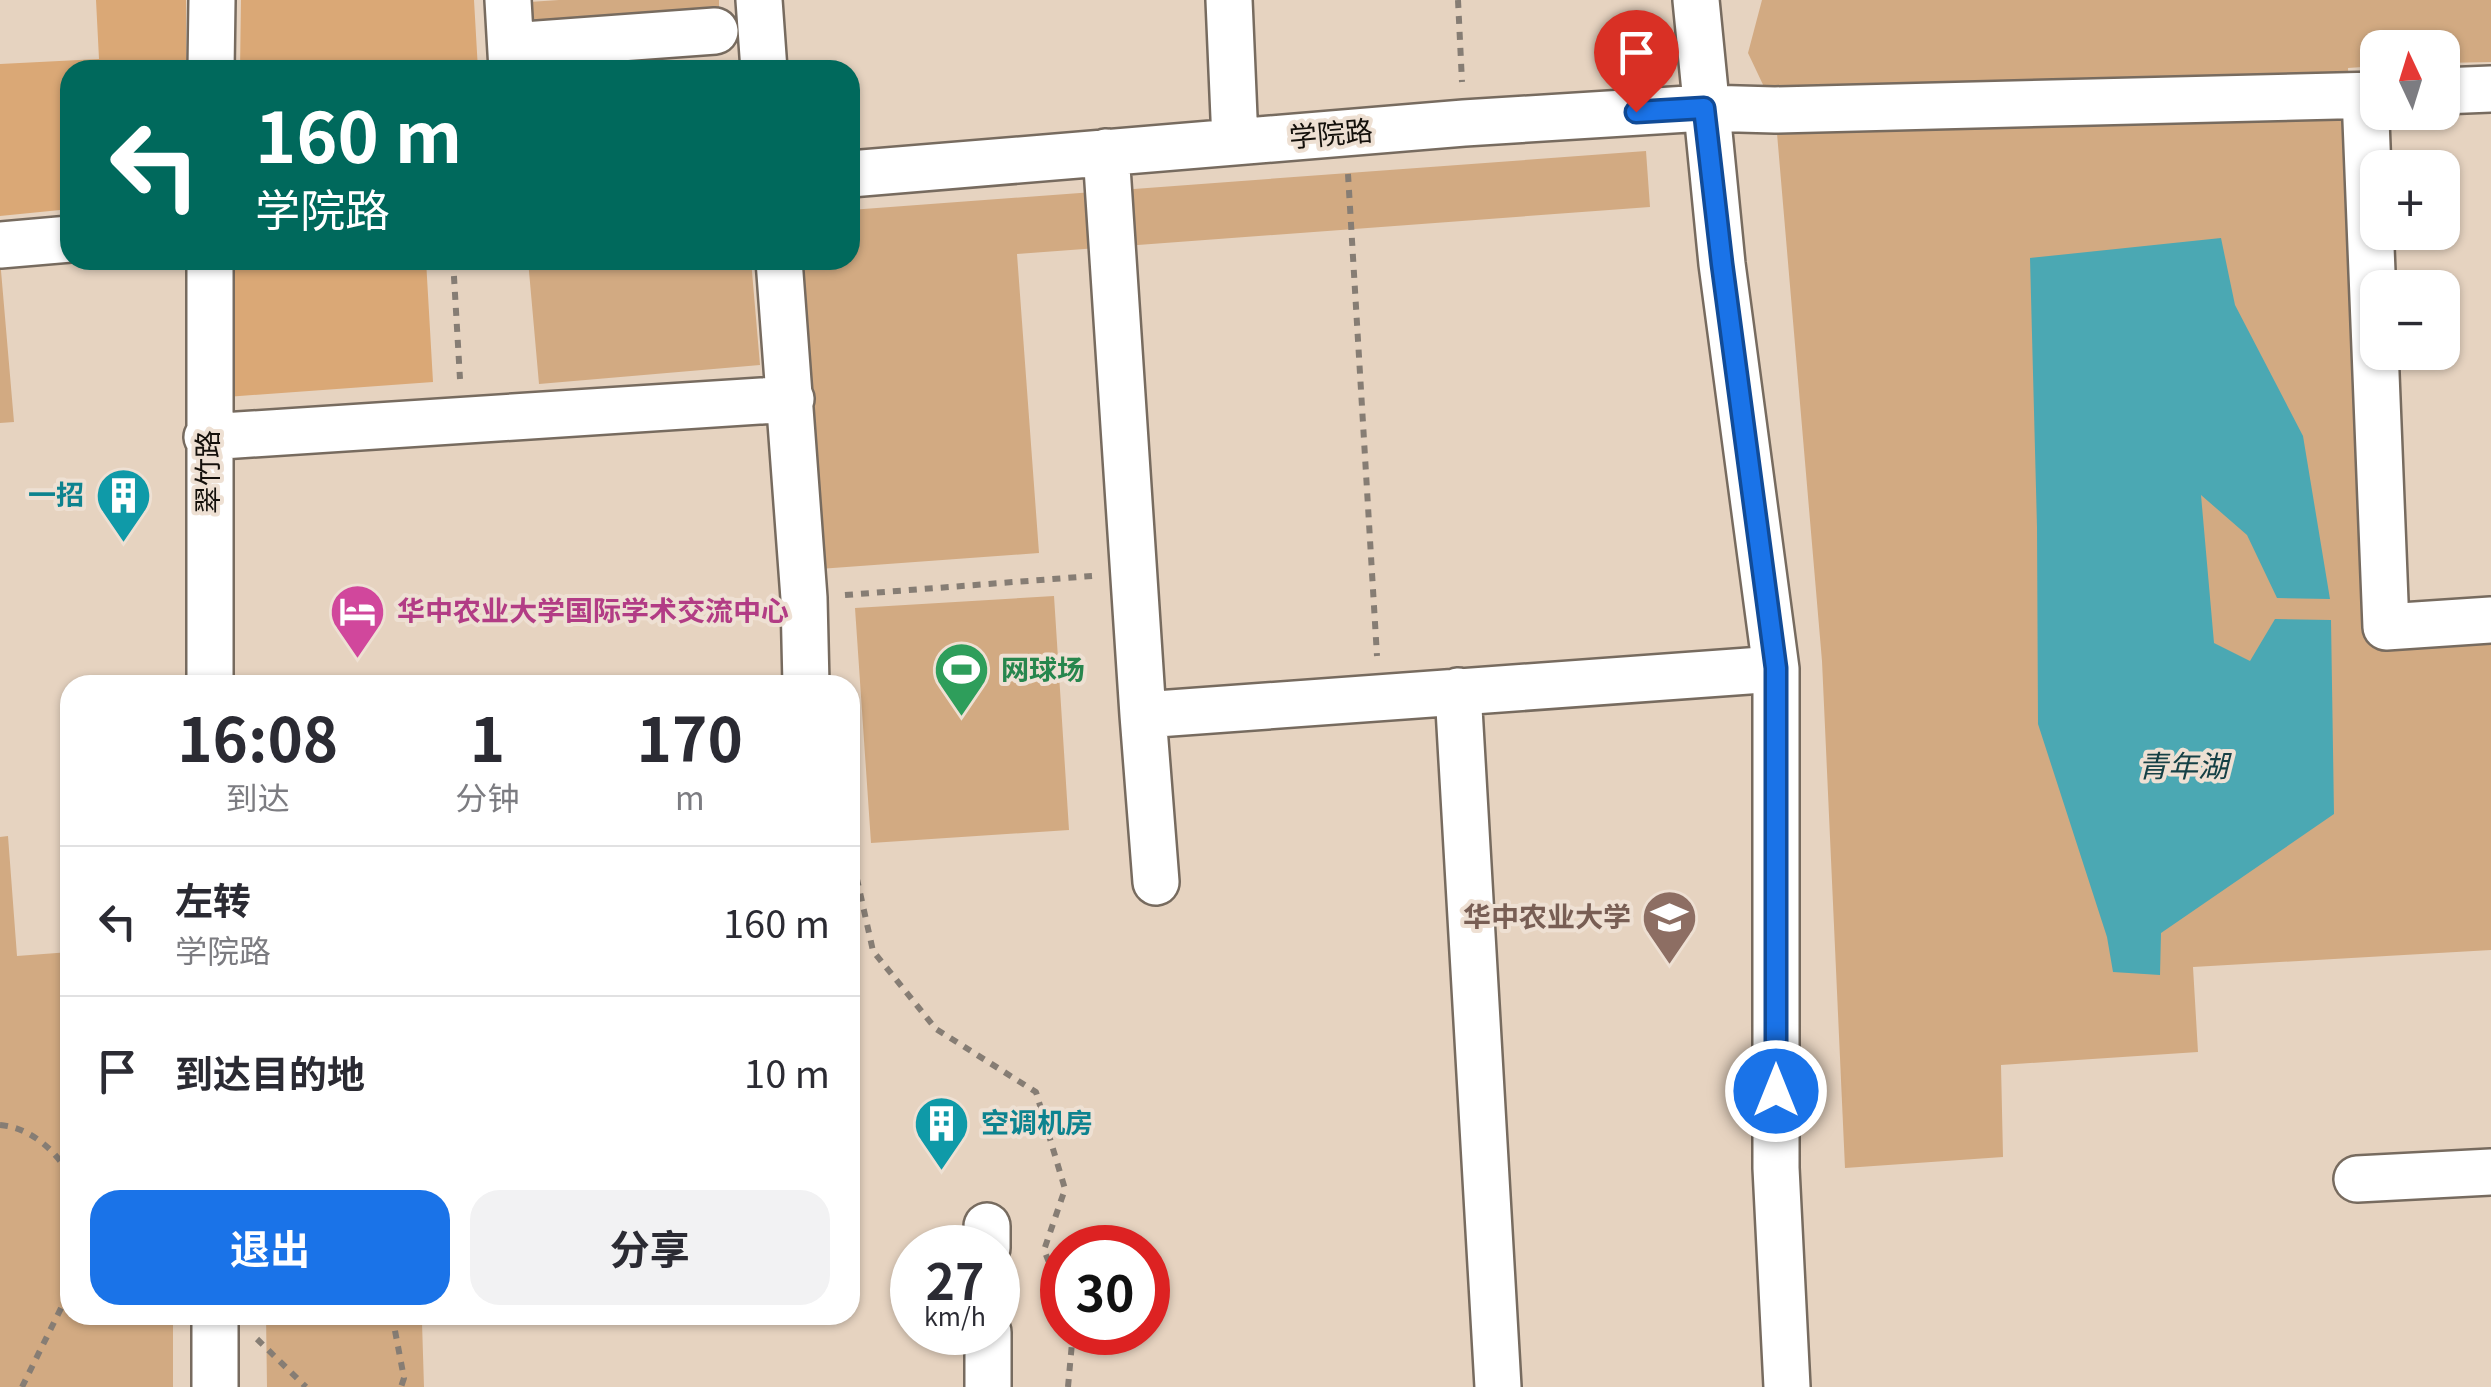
<!DOCTYPE html>
<html lang="zh">
<head>
<meta charset="utf-8">
<style>
	:root { --surface:#fff; --page:#f2f2f3; --text:#2b2b33; --muted:#7c7c81; --line:#e1e1e2; --accent:#1a73e8 }
	body { margin:0; font-family:Georgia,"Noto Sans SC",serif; background:var(--page); color:var(--text); height:100vh; display:flex; flex-direction:column; font-size:38px; white-space:nowrap }
	* { box-sizing:border-box; margin:0 }
	p { font-size:32px; color:var(--muted) }
	.icon { flex:none; width:55px; height:55px; fill:none; stroke:currentColor; stroke-width:2; stroke-linecap:round; stroke-linejoin:round }
	.map { position:relative; flex:1; overflow:hidden }
	.drawer { position:absolute; left:60px; top:675px; width:800px; height:650px; display:flex; flex-direction:column; background:var(--surface); border-radius:30px; box-shadow:0 2px 8px #0004 }
	.drawer>* { flex:none }
	.banner { position:absolute; left:60px; top:60px; width:800px; height:210px; border-radius:30px; box-shadow:0 2px 8px #0004; background:#00695c; color:#fff; overflow:hidden }
	.needle { width:65px; rotate:356deg }
	.controls { position:absolute; left:2360px; top:30px; display:grid; gap:20px }
	.controls a { display:grid; place-items:center; width:100px; height:100px; border-radius:20px; background:var(--surface); box-shadow:0 2px 8px #0004; font-size:50px }
	.speed { position:absolute; left:890px; top:1225px; display:flex; gap:20px; font-size:50px; font-weight:700; text-align:center }
	.speed>* { display:grid; place-content:center; width:130px; height:130px; border-radius:50%; background:var(--surface); box-shadow:0 2px 8px #0004; line-height:1 }
	.speed small { font-size:25px; font-weight:400 }
	.speed .limit { border:15px solid #d22; background:#fff; color:#111 }
	.pin { position:absolute; display:grid; place-items:center; width:85px; height:85px; color:#fff; margin:-102px -42px; border-radius:50% 50% 50% 0; rotate:-45deg; box-shadow:0 0 10px #0007 }
	.pin .icon { rotate:45deg }
	.me { position:absolute; width:110px; margin:-55px; rotate:0deg; stroke-linejoin:round; filter:drop-shadow(0 0 8px #0008) }
	.turn { display:flex; align-items:center; gap:35px; height:210px; padding:0 30px; font-size:45px }
	.turn .icon { width:130px; height:130px; stroke-width:2.5 }
	.turn b { display:block; font-size:70px; line-height:85px }
	.eta { display:flex; justify-content:space-evenly; align-items:center; height:170px; text-align:center }
	.eta b { font-size:60px; font-weight:700; line-height:70px }
	.primary-button { display:flex; gap:20px; margin-top:auto; padding:20px 30px }
	.primary-button a { flex:1; height:115px; border-radius:30px; background:var(--accent); color:#fff; font-size:40px; font-weight:700; line-height:115px; text-align:center }
	.primary-button a+a { background:var(--page); color:var(--text) }
	ul { padding:0; list-style:none }
	li { display:flex; align-items:center; gap:30px; height:150px; padding:0 30px; border-top:2px solid var(--line) }
	li div { flex:1 }
	li b { display:block; font-size:38px }
	li em { font-style:normal }
	.map>svg:first-child { display:block }
</style>
</head>
<body>
<div class="map">
<svg width="2491" height="1387" viewBox="0 0 2491 1387">
	<rect width="100%" height="100%" fill="#eee0d3"/>
	<!-- built -->
	<path fill="#e6d3c0" fill-rule="evenodd" d="M0,0H2491V1387H0ZM2378,48H2442V112H2378ZM70,70H850V260H70ZM2378,168H2442V232H2378ZM2378,288H2442V352H2378ZM70,685H850V1315H70ZM912,1248H998V1332H912ZM1062,1248H1148V1332H1062Z"/>
	<!-- green -->
	<path fill="#d2aa82" d="M559,0H719V19L531,30L529,2Z
		M1762,0H2491V62L2443,63L2442,48H2378L2377,66L2348,68L2369,644L2491,637V950L2193,967L2198,1052L2001,1065L2003,1157L1845,1168L1822,661L1775,110L1748,53Z
		M1646,151L1650,207L1017,254L1039,553L819,569L796,260H850V210Z
		M0,259L14,422L0,423Z
		M528,260H751L760,365L539,384Z
		M1054,596L1069,830L871,843L855,608Z
		M8,836L17,956L70,952V1315H173V1387H0V837Z
		M266,1315L422,1322L424,1387H267Z"/>
	<!-- forest -->
	<path fill="#daa876" d="M96,0H186V70H70V209L0,216V64L99,59Z
		M241,0H474L478,70H240Z
		M230,260H426L433,382L226,397Z"/>
	<!-- water -->
	<path fill="#4ba8b3" d="M2221,238L2235,305L2303,436L2330,599L2277,598L2247,535L2201,495L2214,643L2250,661L2275,619L2331,620L2334,814L2161,933L2160,975L2113,972L2107,937L2038,724L2037,527L2030,258Z"/>
	<g fill="none" stroke-linecap="round" stroke-linejoin="round">
		<defs>
			<path id="minor" d="M508,0L512,70
				M759,0L764,70
				M1229,0L1235,141
				M1696,0L1722,264L1776,669V1168L1787,1387
				M511,46L715,31
				M211,70L212,0
				M2442,91L2491,89
				M2365,95L2386,627L2491,620
				M1106,152L1143,715L1776,669
				M850,174L1464,123L1704,108L1775,110L2378,95
				M0,245L70,239
				M210,260V685
				M779,260L804,598L806,685
				M207,437L791,399
				M1458,691L1498,1387
				M1143,715L1156,882
				M2357,1179L2491,1172
				M987,1226V1248
				M988,1332V1387
				M215,1387V1315"/>
		</defs>
		<!-- minor casing -->
		<use href="#minor" stroke="#776b5f" stroke-width="50"/>
		<!-- path -->
		<path stroke="#867d74" stroke-width="6" stroke-dasharray="8 8" stroke-linecap="butt" d="M1458,0L1462,82
			M1348,174L1377,656
			M453,260L460,379
			M845,595L1092,576
			M850,864L855,870L873,951L936,1029L1036,1092L1065,1189L1044,1250L1062,1294
			M0,1125C29,1127 56,1150 70,1176
			M392,1315L404,1378L401,1387
			M257,1339L306,1387
			M22,1387L70,1290
			M1068,1387L1073,1332"/>
		<!-- minor -->
		<use href="#minor" stroke="#fff" stroke-width="45"/>
	</g>
	<g fill="none" stroke-linecap="round" stroke-linejoin="round">
		<defs>
			<path id="route" d="M1636,112L1704,108L1722,264L1776,668V1091"/>
		</defs>
		<!-- route casing -->
		<use href="#route" stroke="#114b97" stroke-width="25"/>
		<!-- route -->
		<use href="#route" stroke="#1a73e8" stroke-width="18"/>
	</g>
	<!-- icons -->
	<defs>
		<symbol id="building-pin" viewBox="-11 -11 22 30"><path d="M0 17L-7.5 6A9.5 9.5 0 1 1 7.5 6Z" fill="#0f9aa8" stroke="#eee0d3"/><path d="M-4-6H4V6H1V3H-1V6H-4ZM-2.5-4.3h1.7v1.8h-1.7ZM.8-4.3h1.7v1.8H.8ZM-2.5-1h1.7V.8h-1.7ZM.8-1h1.7V.8H.8Z" fill="#fff"/></symbol>
		<symbol id="hotel-pin" viewBox="-11 -11 22 30"><path d="M0 17L-7.5 6A9.5 9.5 0 1 1 7.5 6Z" fill="#d1479c" stroke="#eee0d3"/><path d="M-6-4.5h1.5V1H6V5H4.5V3h-9V5H-6ZM-4 0a1.8 1.8 0 1 1 3.6 0ZM.5 0V-2.5h3Q6-2.5 6 0Z" fill="#fff"/></symbol>
		<symbol id="stadium-pin" viewBox="-11 -11 22 30"><path d="M0 17L-7.5 6A9.5 9.5 0 1 1 7.5 6Z" fill="#2e9e5b" stroke="#eee0d3"/><path d="M0-5a6.5 5 0 1 0 0 10a6.5 5 0 1 0 0-10ZM-3.5-1.8h7v3.6h-7Z" fill="#fff"/></symbol>
		<symbol id="university-pin" viewBox="-11 -11 22 30"><path d="M0 17L-7.5 6A9.5 9.5 0 1 1 7.5 6Z" fill="#8d6e63" stroke="#eee0d3"/><path d="M0-5L7-2L0 1L-7-2ZM-4 1L0 2.5L4 1V4Q0 6-4 4Z" fill="#fff"/></symbol>
	</defs>
	<g fill-rule="evenodd">
		<use href="#building-pin" x="92" y="464" width="63" height="86"/>
		<use href="#hotel-pin" x="326" y="580" width="63" height="86"/>
		<use href="#stadium-pin" x="930" y="638" width="63" height="86"/>
		<use href="#university-pin" x="1638" y="886" width="63" height="86"/>
		<use href="#building-pin" x="910" y="1092" width="63" height="86"/>
	</g>
	<g text-anchor="middle" stroke-width="8" stroke-linejoin="round" paint-order="stroke">
		<!-- street labels -->
		<g font-size="28" fill="#14100b" stroke="#eee0d3">
			<text transform="translate(1331 134) rotate(-5)" y="10">学院路</text>
			<text transform="translate(208 472) rotate(-90)" y="10">翠竹路</text>
		</g>
		<!-- culture labels -->
		<g font-size="28" font-weight="bold" fill="#0d838f" stroke="#eee0d3" text-anchor="end">
			<text x="84" y="505">一招</text>
			<text x="981" y="1133" text-anchor="start">空调机房</text>
		</g>
		<!-- hotel labels -->
		<g font-size="28" font-weight="bold" fill="#b23c85" stroke="#eee0d3" text-anchor="start">
			<text x="397" y="621">华中农业大学国际学术交流中心</text>
		</g>
		<!-- leisure labels -->
		<g font-size="28" font-weight="bold" fill="#27864d" stroke="#eee0d3" text-anchor="start">
			<text x="1001" y="680">网球场</text>
		</g>
		<!-- education labels -->
		<g font-size="28" font-weight="bold" fill="#785e54" stroke="#eee0d3" text-anchor="end">
			<text x="1631" y="927">华中农业大学</text>
		</g>
		<!-- water labels -->
		<g font-size="30" font-style="italic" fill="#154045" stroke="#eee0d3">
			<text x="2183" y="777">青年湖</text>
		</g>
	</g>
</svg>
<div class="controls">
<a><svg class="needle" viewBox="-14 -14 28 28"><path d="M0-13l5 13h-10z" fill="#e53935"/><path d="M0 13l5-13h-10z" fill="#7c7c81"/></svg></a>
<a>+</a>
<a>−</a>
</div>
<div class="speed"><div>27<small>km/h</small></div><div class="limit">30</div></div>
<div class="pin" style="left:1636px;top:112px;background:#d93025"><svg class="icon" aria-label="arrive" viewBox="0 0 24 24"><path d="M6 21V4h12l-3 4 3 4H6"/></svg></div>
<svg class="me" style="left:1776px;top:1091px" viewBox="-20 -20 40 40"><circle r="17" fill="#1a73e8" stroke="#fff" stroke-width="3"/><path d="M0-11L8 9 0 5-8 9z" fill="#fff"/></svg>
<div class="banner">
<div class="turn"><svg class="icon" aria-label="left" viewBox="0 0 24 24"><path d="M17 20v-9H6M10 6l-5 5 5 5"/></svg><div><b>160 m</b>学院路</div></div>
</div>
<section class="drawer">
<div class="eta">
<div><b>16:08</b><p>到达</p></div>
<div><b>1</b><p>分钟</p></div>
<div><b>170</b><p>m</p></div>
</div>
<ul>
<li><svg class="icon" aria-label="left" viewBox="0 0 24 24"><path d="M17 20v-9H6M10 6l-5 5 5 5"/></svg><div><b>左转</b><p>学院路</p></div><em>160 m</em></li>
<li><svg class="icon" aria-label="arrive" viewBox="0 0 24 24"><path d="M6 21V4h12l-3 4 3 4H6"/></svg><div><b>到达目的地</b></div><em>10 m</em></li>
</ul>
<div class="primary-button"><a>退出</a><a>分享</a></div>
</section>
</div>
</body>
</html>
